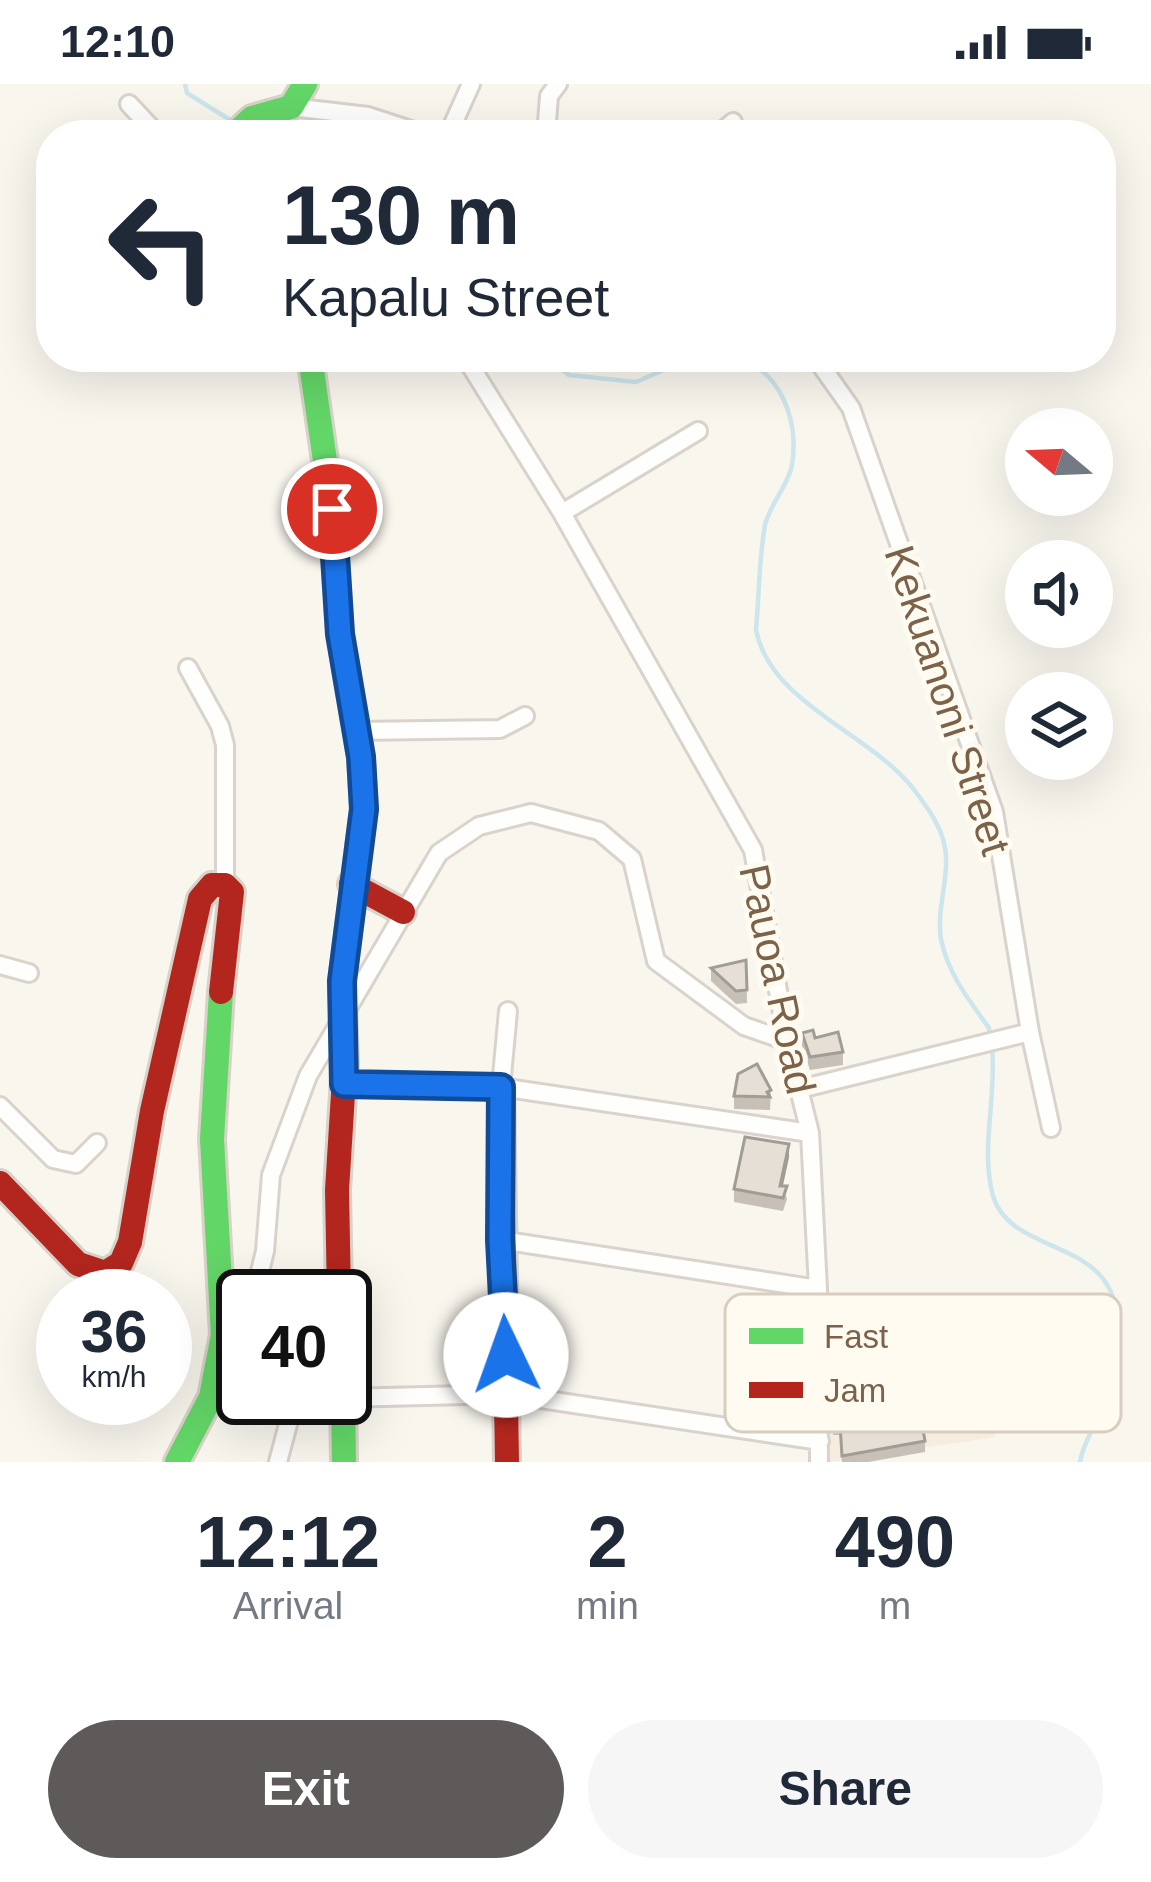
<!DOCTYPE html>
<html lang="en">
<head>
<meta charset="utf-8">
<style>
	:root { --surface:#fff; --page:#f6f6f7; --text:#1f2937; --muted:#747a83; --accent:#5d5a59 }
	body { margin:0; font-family:Helvetica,sans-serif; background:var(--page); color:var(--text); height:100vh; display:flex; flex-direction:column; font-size:45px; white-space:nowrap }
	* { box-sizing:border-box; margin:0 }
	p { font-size:39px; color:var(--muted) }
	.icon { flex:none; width:66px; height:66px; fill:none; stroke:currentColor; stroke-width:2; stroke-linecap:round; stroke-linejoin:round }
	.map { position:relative; height:1378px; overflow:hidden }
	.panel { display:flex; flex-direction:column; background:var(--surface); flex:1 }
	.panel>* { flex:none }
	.banner { position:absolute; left:36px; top:36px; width:1080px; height:252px; border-radius:48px; box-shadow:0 12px 48px #0002; background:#fff; color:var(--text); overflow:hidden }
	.needle { width:78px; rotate:289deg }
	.fabs { position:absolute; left:1005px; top:324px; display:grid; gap:24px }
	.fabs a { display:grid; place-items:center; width:108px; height:108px; border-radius:50%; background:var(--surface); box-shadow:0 12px 48px #0002; font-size:60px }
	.speed { position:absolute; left:36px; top:1185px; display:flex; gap:24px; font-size:60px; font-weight:700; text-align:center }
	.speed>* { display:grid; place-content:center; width:156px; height:156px; border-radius:50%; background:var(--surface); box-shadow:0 12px 48px #0002; line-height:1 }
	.speed small { font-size:30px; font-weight:400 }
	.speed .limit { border:6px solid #111; border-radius:18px; background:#fff; color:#111 }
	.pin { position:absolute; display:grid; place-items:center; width:102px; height:102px; color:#fff; margin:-51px; border:6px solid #fff; border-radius:50%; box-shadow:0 3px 12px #0007 }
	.me { position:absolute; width:132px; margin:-66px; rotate:357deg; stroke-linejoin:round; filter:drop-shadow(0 0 9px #0008) }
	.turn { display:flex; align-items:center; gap:42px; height:252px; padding:0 48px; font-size:54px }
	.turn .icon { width:156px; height:156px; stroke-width:2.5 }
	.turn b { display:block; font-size:84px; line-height:102px }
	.eta { display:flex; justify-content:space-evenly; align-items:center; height:204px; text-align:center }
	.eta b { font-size:72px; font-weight:700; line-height:84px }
	.primary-button { display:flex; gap:24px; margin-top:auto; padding:24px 48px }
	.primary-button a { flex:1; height:138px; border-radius:72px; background:var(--accent); color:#fff; font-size:48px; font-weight:700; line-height:138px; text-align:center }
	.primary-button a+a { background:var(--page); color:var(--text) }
	.status { display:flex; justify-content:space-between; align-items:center; height:84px; padding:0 60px; background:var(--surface); direction:ltr }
	.status svg { height:33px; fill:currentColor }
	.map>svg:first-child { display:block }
</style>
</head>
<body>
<div class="status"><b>12:10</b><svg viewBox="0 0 49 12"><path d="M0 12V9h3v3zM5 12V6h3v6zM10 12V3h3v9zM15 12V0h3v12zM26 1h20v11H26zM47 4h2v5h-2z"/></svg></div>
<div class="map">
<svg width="1151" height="1378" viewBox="0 0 1151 1378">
	<rect width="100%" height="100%" fill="#f9f6ee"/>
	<!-- residential -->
	<path fill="#f6edde" d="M982,1253L995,1353L830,1378L828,1311L861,1308L858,1278Z"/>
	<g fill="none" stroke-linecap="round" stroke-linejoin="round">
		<!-- stream -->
		<path stroke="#cde5ec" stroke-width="4.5" d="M185,0L187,9L235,39
			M546,273L569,291L636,298L694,273
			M735,273C781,286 799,336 792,381C788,402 770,420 765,441C759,475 759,512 756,546C771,621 873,650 915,707C927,723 942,743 945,764C950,793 936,825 941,855C948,890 969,916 989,944L990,953
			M992,964C997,1012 980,1065 993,1112C1012,1175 1121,1151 1117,1245C1116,1273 1108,1310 1097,1335C1090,1351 1083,1361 1080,1378"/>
		<defs>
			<path id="street" d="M129,20L158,51
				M291,23L368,32L426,51
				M448,51L471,0
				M546,51L549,12L558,0
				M718,51L733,38
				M465,273L562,429L753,766L787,957L810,1049L818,1205L819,1378
				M815,273L851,324L994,728L1030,948L1051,1044
				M562,429L698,347
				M188,584L220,642L225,661V801
				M357,647L500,645L525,632
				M0,881L29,889
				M344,1000L501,1003L810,1049
				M501,1003L508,927
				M800,1005L1030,948
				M0,1022L53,1075L76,1080L97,1059
				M501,1156L818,1205
				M105,1189L116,1212
				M254,1212L265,1167L271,1091L308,992L439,769L479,742L531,729L599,747L632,775L656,877L744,942L787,957
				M53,1257L63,1263
				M222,1300L243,1258
				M343,1314L507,1310L820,1357
				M278,1378L295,1314"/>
			<path id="fast" d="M234,51L252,34L291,23L305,0
				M310,273L332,425L340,550L361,673L364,725L342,897L345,978
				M343,1314L344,1378
				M177,1378L211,1313L223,1251L212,1055L221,908"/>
			<path id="jam" d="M351,800L403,828
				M501,1003L507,1378
				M0,1099L78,1180L105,1189L121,1179L130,1158L152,1027L200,815L212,801H225L232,808L221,908
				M339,1212L337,1106L345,978"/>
		</defs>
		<!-- street casing -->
		<use href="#street" stroke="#d9d3cc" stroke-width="22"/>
		<!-- fast casing -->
		<use href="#fast" stroke="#d8d2c8" stroke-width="30"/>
		<!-- jam casing -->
		<use href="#jam" stroke="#d8d2c8" stroke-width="30"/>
		<!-- street -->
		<use href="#street" stroke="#fefefc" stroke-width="16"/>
		<!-- fast -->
		<use href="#fast" stroke="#63d668" stroke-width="24"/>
		<!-- jam -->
		<use href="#jam" stroke="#b3261e" stroke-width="24"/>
	</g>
	<!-- wall -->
	<path fill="#c6c0b7" d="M746,876L747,919L736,920L711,897V884Z
		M802,949L843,968V981L810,986L802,962Z
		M771,1006L770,1026L734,1025V1012Z
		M789,1073L783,1102L787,1115L783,1127L734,1118V1105Z
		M901,1268L936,1288V1299L917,1303L916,1296L887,1303L886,1323L875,1322L874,1331L855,1330L856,1347L925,1357V1368L868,1378H842L840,1351H833L832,1303L863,1301L866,1296L862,1281V1270Z
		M986,1301L987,1333L953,1334L951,1309L963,1308Z"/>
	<!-- shaded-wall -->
	<path fill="#a19c95" d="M789,1060V1073L780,1114V1102Z
		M916,1285V1296L887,1303V1292Z"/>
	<!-- building -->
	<path fill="#e6dfd5" stroke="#a19c95" stroke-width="3" d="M746,876L747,906L736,907L711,884Z
		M813,946L815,954L838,948L843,968L810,973L802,949Z
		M757,980L771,1006L767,1008L770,1013L734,1012L738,990Z
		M745,1053L789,1060L780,1102H787L783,1114L734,1105Z
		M900,1261L901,1268L931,1262L936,1288L917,1292L916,1285L887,1292L886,1312L875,1311L874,1320H855L856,1347L921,1334L925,1357L842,1372L840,1340L833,1341L832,1303L863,1301V1296L869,1297L862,1270Z"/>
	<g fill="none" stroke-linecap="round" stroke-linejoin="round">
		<defs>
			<path id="route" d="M332,425L340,550L361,673L364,725L342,897L344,1000L501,1003L500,1156L506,1271"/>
		</defs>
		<!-- route casing -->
		<use href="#route" stroke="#114b97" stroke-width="30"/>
		<!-- route -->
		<use href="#route" stroke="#1a73e8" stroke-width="21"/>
	</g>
	<g text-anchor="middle" stroke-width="10" stroke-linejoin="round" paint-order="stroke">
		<!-- street labels -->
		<g font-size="42" fill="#7c6249" stroke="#fffbf1">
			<text transform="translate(948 616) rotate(72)" y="15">Kekuanoni Street</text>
			<text transform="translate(778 895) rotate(78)" y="15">Pauoa Road</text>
		</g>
	</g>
	<!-- legend -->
	<rect x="725" y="1210" width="396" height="138" rx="18" fill="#fffbf1" stroke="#d8cdbf" stroke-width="3"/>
	<rect x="749" y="1244" width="54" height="16" fill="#63d668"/>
	<rect x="749" y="1298" width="54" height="16" fill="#b3261e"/>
	<g font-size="33" fill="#7c6249">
		<text x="824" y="1264">Fast</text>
		<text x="824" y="1318">Jam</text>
	</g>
</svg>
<div class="fabs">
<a><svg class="needle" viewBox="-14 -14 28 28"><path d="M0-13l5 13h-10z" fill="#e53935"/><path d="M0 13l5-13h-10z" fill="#747a83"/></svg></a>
<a><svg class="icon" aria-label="sound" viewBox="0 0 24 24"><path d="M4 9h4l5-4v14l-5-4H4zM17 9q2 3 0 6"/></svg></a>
<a><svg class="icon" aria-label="layers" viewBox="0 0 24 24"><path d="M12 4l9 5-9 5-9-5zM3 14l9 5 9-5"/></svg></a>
</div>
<div class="speed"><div>36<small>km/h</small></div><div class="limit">40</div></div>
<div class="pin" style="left:332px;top:425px;background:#d93025"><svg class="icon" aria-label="arrive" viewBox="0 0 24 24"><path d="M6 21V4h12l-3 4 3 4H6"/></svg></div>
<svg class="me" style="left:506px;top:1271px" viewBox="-20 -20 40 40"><circle r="19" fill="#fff"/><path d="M0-13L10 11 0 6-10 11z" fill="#1a73e8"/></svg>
<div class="banner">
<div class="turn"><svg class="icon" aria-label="left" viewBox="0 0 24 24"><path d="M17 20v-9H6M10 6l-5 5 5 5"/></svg><div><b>130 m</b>Kapalu Street</div></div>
</div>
</div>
<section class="panel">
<div class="eta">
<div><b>12:12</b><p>Arrival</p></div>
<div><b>2</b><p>min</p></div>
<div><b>490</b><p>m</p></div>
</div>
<div class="primary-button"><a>Exit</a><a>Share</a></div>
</section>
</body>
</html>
